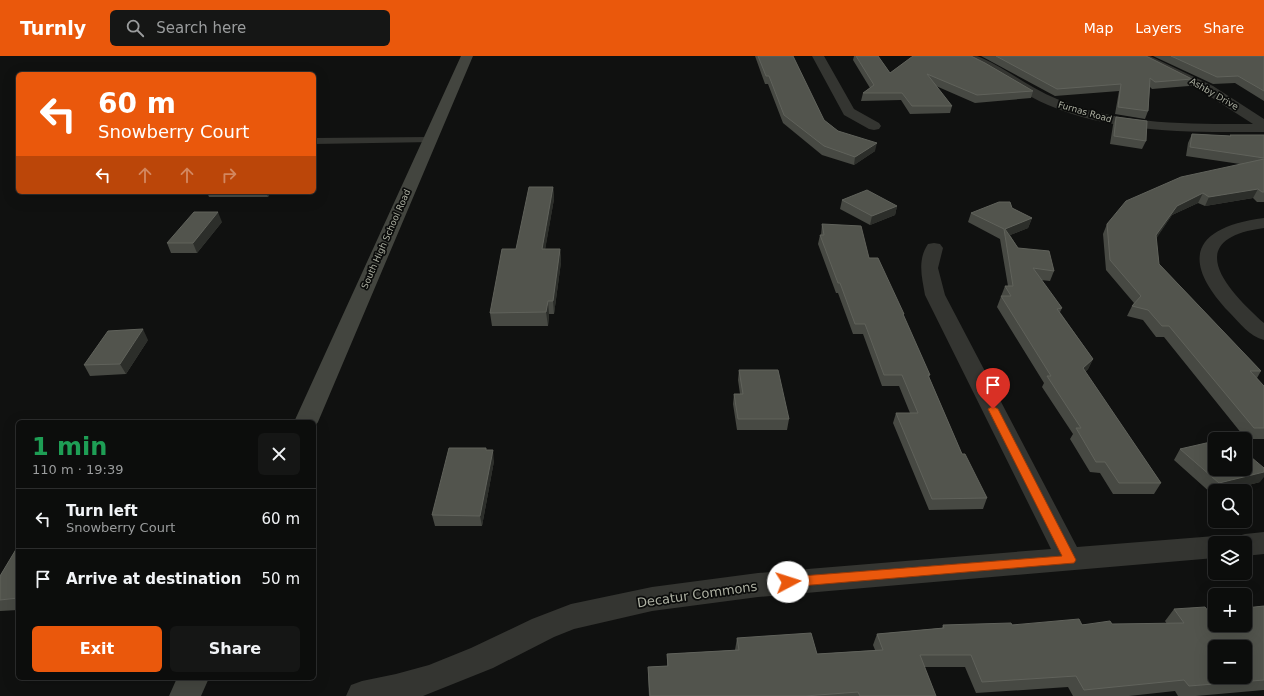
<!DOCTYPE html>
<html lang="en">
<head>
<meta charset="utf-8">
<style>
	:root { --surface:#0c0d0c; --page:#151615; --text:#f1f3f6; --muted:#9a9c9d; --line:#2c2d2d; --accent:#ea580c }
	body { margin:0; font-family:"DejaVu Sans",sans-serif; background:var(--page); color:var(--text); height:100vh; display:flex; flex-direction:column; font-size:15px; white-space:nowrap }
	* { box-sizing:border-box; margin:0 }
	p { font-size:13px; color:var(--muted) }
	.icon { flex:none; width:22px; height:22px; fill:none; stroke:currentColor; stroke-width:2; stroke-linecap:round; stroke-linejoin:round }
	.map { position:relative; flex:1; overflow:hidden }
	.details { position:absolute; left:16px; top:364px; width:300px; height:260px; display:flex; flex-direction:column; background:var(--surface); border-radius:6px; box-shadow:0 4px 16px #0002,0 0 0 1px var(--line) }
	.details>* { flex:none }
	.banner { position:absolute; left:16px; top:16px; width:300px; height:122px; border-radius:6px; box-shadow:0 4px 16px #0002,0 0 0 1px var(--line); background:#ea580c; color:#fff; overflow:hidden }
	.buttons { position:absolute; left:1208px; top:376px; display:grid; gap:8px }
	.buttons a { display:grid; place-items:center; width:44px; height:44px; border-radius:6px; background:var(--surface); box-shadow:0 4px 16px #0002,0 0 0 1px var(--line); font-size:20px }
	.pin { position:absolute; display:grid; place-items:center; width:34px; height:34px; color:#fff; margin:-41px -17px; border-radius:50% 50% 50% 0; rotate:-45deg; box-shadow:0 0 4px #0007 }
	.pin .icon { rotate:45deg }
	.me { position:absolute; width:44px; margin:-22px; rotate:85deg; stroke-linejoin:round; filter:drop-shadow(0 0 3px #0008) }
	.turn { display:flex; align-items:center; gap:14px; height:84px; padding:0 16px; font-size:18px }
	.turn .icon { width:52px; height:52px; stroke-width:2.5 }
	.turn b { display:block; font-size:28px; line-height:34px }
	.lanes { display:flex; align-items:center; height:38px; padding:0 16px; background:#0003; justify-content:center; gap:20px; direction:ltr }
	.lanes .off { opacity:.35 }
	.round { display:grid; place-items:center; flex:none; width:42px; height:42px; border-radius:6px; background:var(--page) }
	.head { display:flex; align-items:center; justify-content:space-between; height:68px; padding:0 16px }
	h1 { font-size:24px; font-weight:800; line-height:30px; color:#1e9e55 }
	.button { display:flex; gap:8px; margin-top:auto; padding:8px 16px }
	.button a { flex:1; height:46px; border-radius:6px; background:var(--accent); color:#fff; font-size:16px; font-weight:800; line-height:46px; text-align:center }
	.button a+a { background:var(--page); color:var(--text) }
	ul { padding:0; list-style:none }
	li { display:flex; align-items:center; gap:12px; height:60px; padding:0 16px; border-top:1px solid var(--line) }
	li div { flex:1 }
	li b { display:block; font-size:15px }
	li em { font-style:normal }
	header { display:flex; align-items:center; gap:24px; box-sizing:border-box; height:56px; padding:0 20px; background:var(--accent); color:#fff }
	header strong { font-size:19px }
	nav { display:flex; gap:22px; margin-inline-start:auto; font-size:14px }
	.search { width:280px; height:36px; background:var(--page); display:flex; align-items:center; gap:10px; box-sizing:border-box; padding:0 14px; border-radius:6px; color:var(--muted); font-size:15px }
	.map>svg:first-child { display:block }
</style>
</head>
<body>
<header>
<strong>Turnly</strong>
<div class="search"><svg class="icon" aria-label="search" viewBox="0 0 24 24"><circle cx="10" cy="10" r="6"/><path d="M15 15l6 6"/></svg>Search here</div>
<nav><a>Map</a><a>Layers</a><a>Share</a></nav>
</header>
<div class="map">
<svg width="1264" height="640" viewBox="0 0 1264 640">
	<rect width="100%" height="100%" fill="#101110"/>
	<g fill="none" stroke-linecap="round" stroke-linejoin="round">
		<!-- service -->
		<path fill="#343531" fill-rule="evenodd" d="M430,81L434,84L433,86L314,88V82Z"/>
		<!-- minor -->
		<path fill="#343531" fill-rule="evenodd" d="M812,0H824L854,53L879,67L881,70L879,73L874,74L869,73L844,59Z
			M960,0H977L982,2C1008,14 1030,32 1057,43C1118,69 1187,68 1253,68L1203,36L1137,2L1135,0H1150L1213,30L1264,63V76C1191,76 1116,78 1048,49C1017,36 993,14 962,2Z
			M1264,162V172C1180,183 1227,234 1264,267V284C1250,281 1239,266 1229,256C1179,203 1194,171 1264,162Z
			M934,187L940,188L943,192L938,212L945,239L1077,491L1215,480L1225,483L1227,487H1215V502L758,541L652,555L574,573L554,581L493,612L423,640H346L351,629L362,625L396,618L429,609L471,592L532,563L571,548L652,531L758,517L1051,493L925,239C922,222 917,204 928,188Z
			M1264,476V498L1245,500V487H1232L1235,481L1245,478Z"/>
		<!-- secondary -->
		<path fill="#43453f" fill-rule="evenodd" d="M461,0H473L318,366L314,372V366H294Z
			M177,622H209L201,640H169Z"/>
	</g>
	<!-- wall -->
	<path fill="#474943" d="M755,0H793L824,64L838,75L875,95L854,109L822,99L783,67L768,28H765Z
		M854,0H878L890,17L913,0L1033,35L1031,42L975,47L936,30L952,50L950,57L910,58L901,44L861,45L863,37L870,32L853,4Z
		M981,0H1146L1192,23L1189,30L1152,33L1150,31L1148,55L1145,63L1115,58L1119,35L1055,40Z
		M1153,0H1264V45L1235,27L1213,28Z
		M1116,61L1146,85L1142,93L1110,88L1113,69Z
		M1192,78L1230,80V79H1264V146H1257L1253,142L1205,150L1198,147L1172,159L1156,182L1159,208L1261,315L1257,322L1264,330V383H1246L1164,281H1156L1143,264L1127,260L1132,250L1134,247L1106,214L1103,178L1107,168L1240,108L1186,100L1188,87Z
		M553,131L554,143L545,193H560L561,206L554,258H549L548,270H492L490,257L516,193Z
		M207,136H271L268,141H209Z
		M842,144L897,150L895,159L870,169L840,153Z
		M1012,152L1032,162L1028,172L1010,179L1018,192L1054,215L1050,225L1041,224L1062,252L1060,256L1093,303L1088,313L1085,316L1161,427L1154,438H1113L1100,417L1090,416L1070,383L1073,378L1042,331L1044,327L997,251L1005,230H1008L1000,183L968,166L971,157Z
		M222,166L197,197H171L167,187Z
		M822,168L869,202L904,258L903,260L930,319L929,321L962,398L987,442L983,453L929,454L893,367L896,357H910L899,330H882L863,278H853L838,237H836L818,188L820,179H821Z
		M148,284L126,318L90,320L84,309Z
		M739,314L789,363L787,374H737L733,348L734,338H740L738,324Z
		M1180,393L1260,426L1225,435H1215L1212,438L1174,404Z
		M487,394L494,405L482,470H435L432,459Z
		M18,490V554L0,555V520Z
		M1264,550V634L1196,640H1178L1175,635L1129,640H1073L1068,631L976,637L965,611H924L936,640H649L648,622V611L667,610V598L735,594L737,582L817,598L875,594L873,589L877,578L942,572L943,569L1167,568L1165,565L1174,553L1209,556Z"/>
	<!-- shaded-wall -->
	<path fill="#2c2e2a" d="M877,87L875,95L854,109L855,101Z
		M553,131L554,143L543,206L542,193Z
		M1258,133L1253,142L1205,150L1209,141Z
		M266,136H271L268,141Z
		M1203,137L1198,147L1172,159L1152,189L1156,179L1177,150Z
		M897,150L895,159L870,169L872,160Z
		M218,156L222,166L197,197L193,187Z
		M1032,162L1028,172L1005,181V173Z
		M560,193L561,206L554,258L553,245Z
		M548,245L549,258L548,270L546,256Z
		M143,273L148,284L126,318L120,308Z
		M1093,303L1088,313L1078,323L1083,312Z
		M493,394L494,405L482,470L480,460Z
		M1264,416V421L1260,426L1225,435H1215V438H1212L1219,427Z"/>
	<!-- building -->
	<path fill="#52544d" stroke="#60625b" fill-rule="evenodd" d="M758,0H793L824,64L838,75L877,87L855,101L824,90L784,59L769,20H766Z
		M856,0H878L890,17L913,0H971L985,7L1033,35L977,39L927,18L952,50H912L902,37H863L874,29Z
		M996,0H1146L1192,23L1155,26L1150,22L1148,55L1118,51L1121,28L1057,33Z
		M1171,0H1264V35L1238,20L1217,21Z
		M1116,61L1147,65L1146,85L1114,80Z
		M1192,78L1231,80L1230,79H1264V102L1190,91Z
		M1264,103V136H1262L1258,133L1209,141L1203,137L1177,150L1156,179L1159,208L1261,315H1250L1264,330V372H1254L1169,270H1162L1148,254L1132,250L1141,240L1110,204L1107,168L1126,145L1181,121Z
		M529,131H553L542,193H560L553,245H548L546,256L490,257L502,193H516Z
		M867,134L897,150L872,160L842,144Z
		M999,146H1010L1012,152L1032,162L1005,173L1018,192L1049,195L1054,215L1033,212L1062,252L1057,253L1093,303L1083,312L1161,427H1119L1105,406H1096L1076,372H1081L1047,320H1051L1001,240H1011L1005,230H1013L1004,173L971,157Z
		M194,156H218L193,187H167Z
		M822,168L861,170L869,202H878L904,258H903L930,319H928L962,398H965L987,442L932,443L896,357H918L902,319H884L865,268H855L840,227H838L820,179H824Z
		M143,273L120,308L84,309L108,275Z
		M739,314H778L789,363H738L734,338H743Z
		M1228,382L1230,383H1222Z
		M1215,385V413H1245V396L1264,412V416L1219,427L1180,393Z
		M449,392H486V394H493L480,460L432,459Z
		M18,490V542L0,544V520Z
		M1264,550V624L1189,630L1184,624L1084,634L1076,620L982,626L971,599H920L936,640H860L858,636L805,640H650L648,611L668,610L667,598L739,594L737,582L811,577L817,598L883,594L877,578L944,572L943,569L1011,567L1012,569L1079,563L1082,569L1110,565L1112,568L1184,567L1174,553L1205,551L1209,556L1215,555V569H1245V552ZM1215,591H1245V621H1215Z"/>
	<!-- route -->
	<path fill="#ea580c" stroke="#983908" d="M993,350L998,353L1074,500L1076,504L1074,507L788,531L784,530L783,526L784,523L788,521L1062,500L988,353Z"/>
	<g text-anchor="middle" stroke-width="3.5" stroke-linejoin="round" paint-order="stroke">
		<!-- far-street labels -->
		<g font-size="9" fill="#adb0a2" stroke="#0b0c0b">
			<text transform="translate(1214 38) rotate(30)" y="3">Ashby Drive</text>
			<text transform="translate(1085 56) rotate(16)" y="3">Furnas Road</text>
			<text transform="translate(386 183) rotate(-66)" y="3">South High School Road</text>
		</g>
		<!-- near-street labels -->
		<g font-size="13" fill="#adb0a2" stroke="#0b0c0b">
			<text transform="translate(697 538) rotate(-8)" y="5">Decatur Commons</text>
		</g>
	</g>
</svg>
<div class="buttons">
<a><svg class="icon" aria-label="sound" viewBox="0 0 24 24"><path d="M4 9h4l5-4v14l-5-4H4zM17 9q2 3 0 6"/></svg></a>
<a><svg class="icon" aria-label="search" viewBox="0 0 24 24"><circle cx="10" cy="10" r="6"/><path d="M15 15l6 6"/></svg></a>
<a><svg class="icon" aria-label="layers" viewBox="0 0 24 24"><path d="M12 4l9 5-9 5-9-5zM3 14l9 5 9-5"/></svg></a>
<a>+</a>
<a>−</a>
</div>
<div class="pin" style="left:993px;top:353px;background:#d93025"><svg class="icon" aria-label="arrive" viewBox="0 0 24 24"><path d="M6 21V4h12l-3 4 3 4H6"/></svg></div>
<svg class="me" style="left:788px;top:526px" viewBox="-20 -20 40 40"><circle r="19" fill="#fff"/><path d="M0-13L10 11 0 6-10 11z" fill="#ea580c"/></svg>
<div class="banner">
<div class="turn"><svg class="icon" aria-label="left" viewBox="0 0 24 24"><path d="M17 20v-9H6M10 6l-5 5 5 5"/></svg><div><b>60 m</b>Snowberry Court</div></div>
<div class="lanes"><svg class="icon" aria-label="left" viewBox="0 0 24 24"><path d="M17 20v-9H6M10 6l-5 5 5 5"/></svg><svg class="icon off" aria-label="ahead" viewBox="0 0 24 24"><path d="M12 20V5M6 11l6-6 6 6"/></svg><svg class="icon off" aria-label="ahead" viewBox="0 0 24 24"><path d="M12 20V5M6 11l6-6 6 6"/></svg><svg class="icon off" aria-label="right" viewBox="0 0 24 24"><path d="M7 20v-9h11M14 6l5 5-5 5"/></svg></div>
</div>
<section class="details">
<div class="head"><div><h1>1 min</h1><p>110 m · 19:39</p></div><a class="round"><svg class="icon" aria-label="close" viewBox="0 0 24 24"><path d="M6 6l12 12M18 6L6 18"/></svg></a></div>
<ul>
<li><svg class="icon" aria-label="left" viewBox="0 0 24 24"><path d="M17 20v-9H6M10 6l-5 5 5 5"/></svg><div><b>Turn left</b><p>Snowberry Court</p></div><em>60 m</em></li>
<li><svg class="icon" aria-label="arrive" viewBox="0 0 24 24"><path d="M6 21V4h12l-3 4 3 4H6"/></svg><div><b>Arrive at destination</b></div><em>50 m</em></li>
</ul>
<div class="button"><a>Exit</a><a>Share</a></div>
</section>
</div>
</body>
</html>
